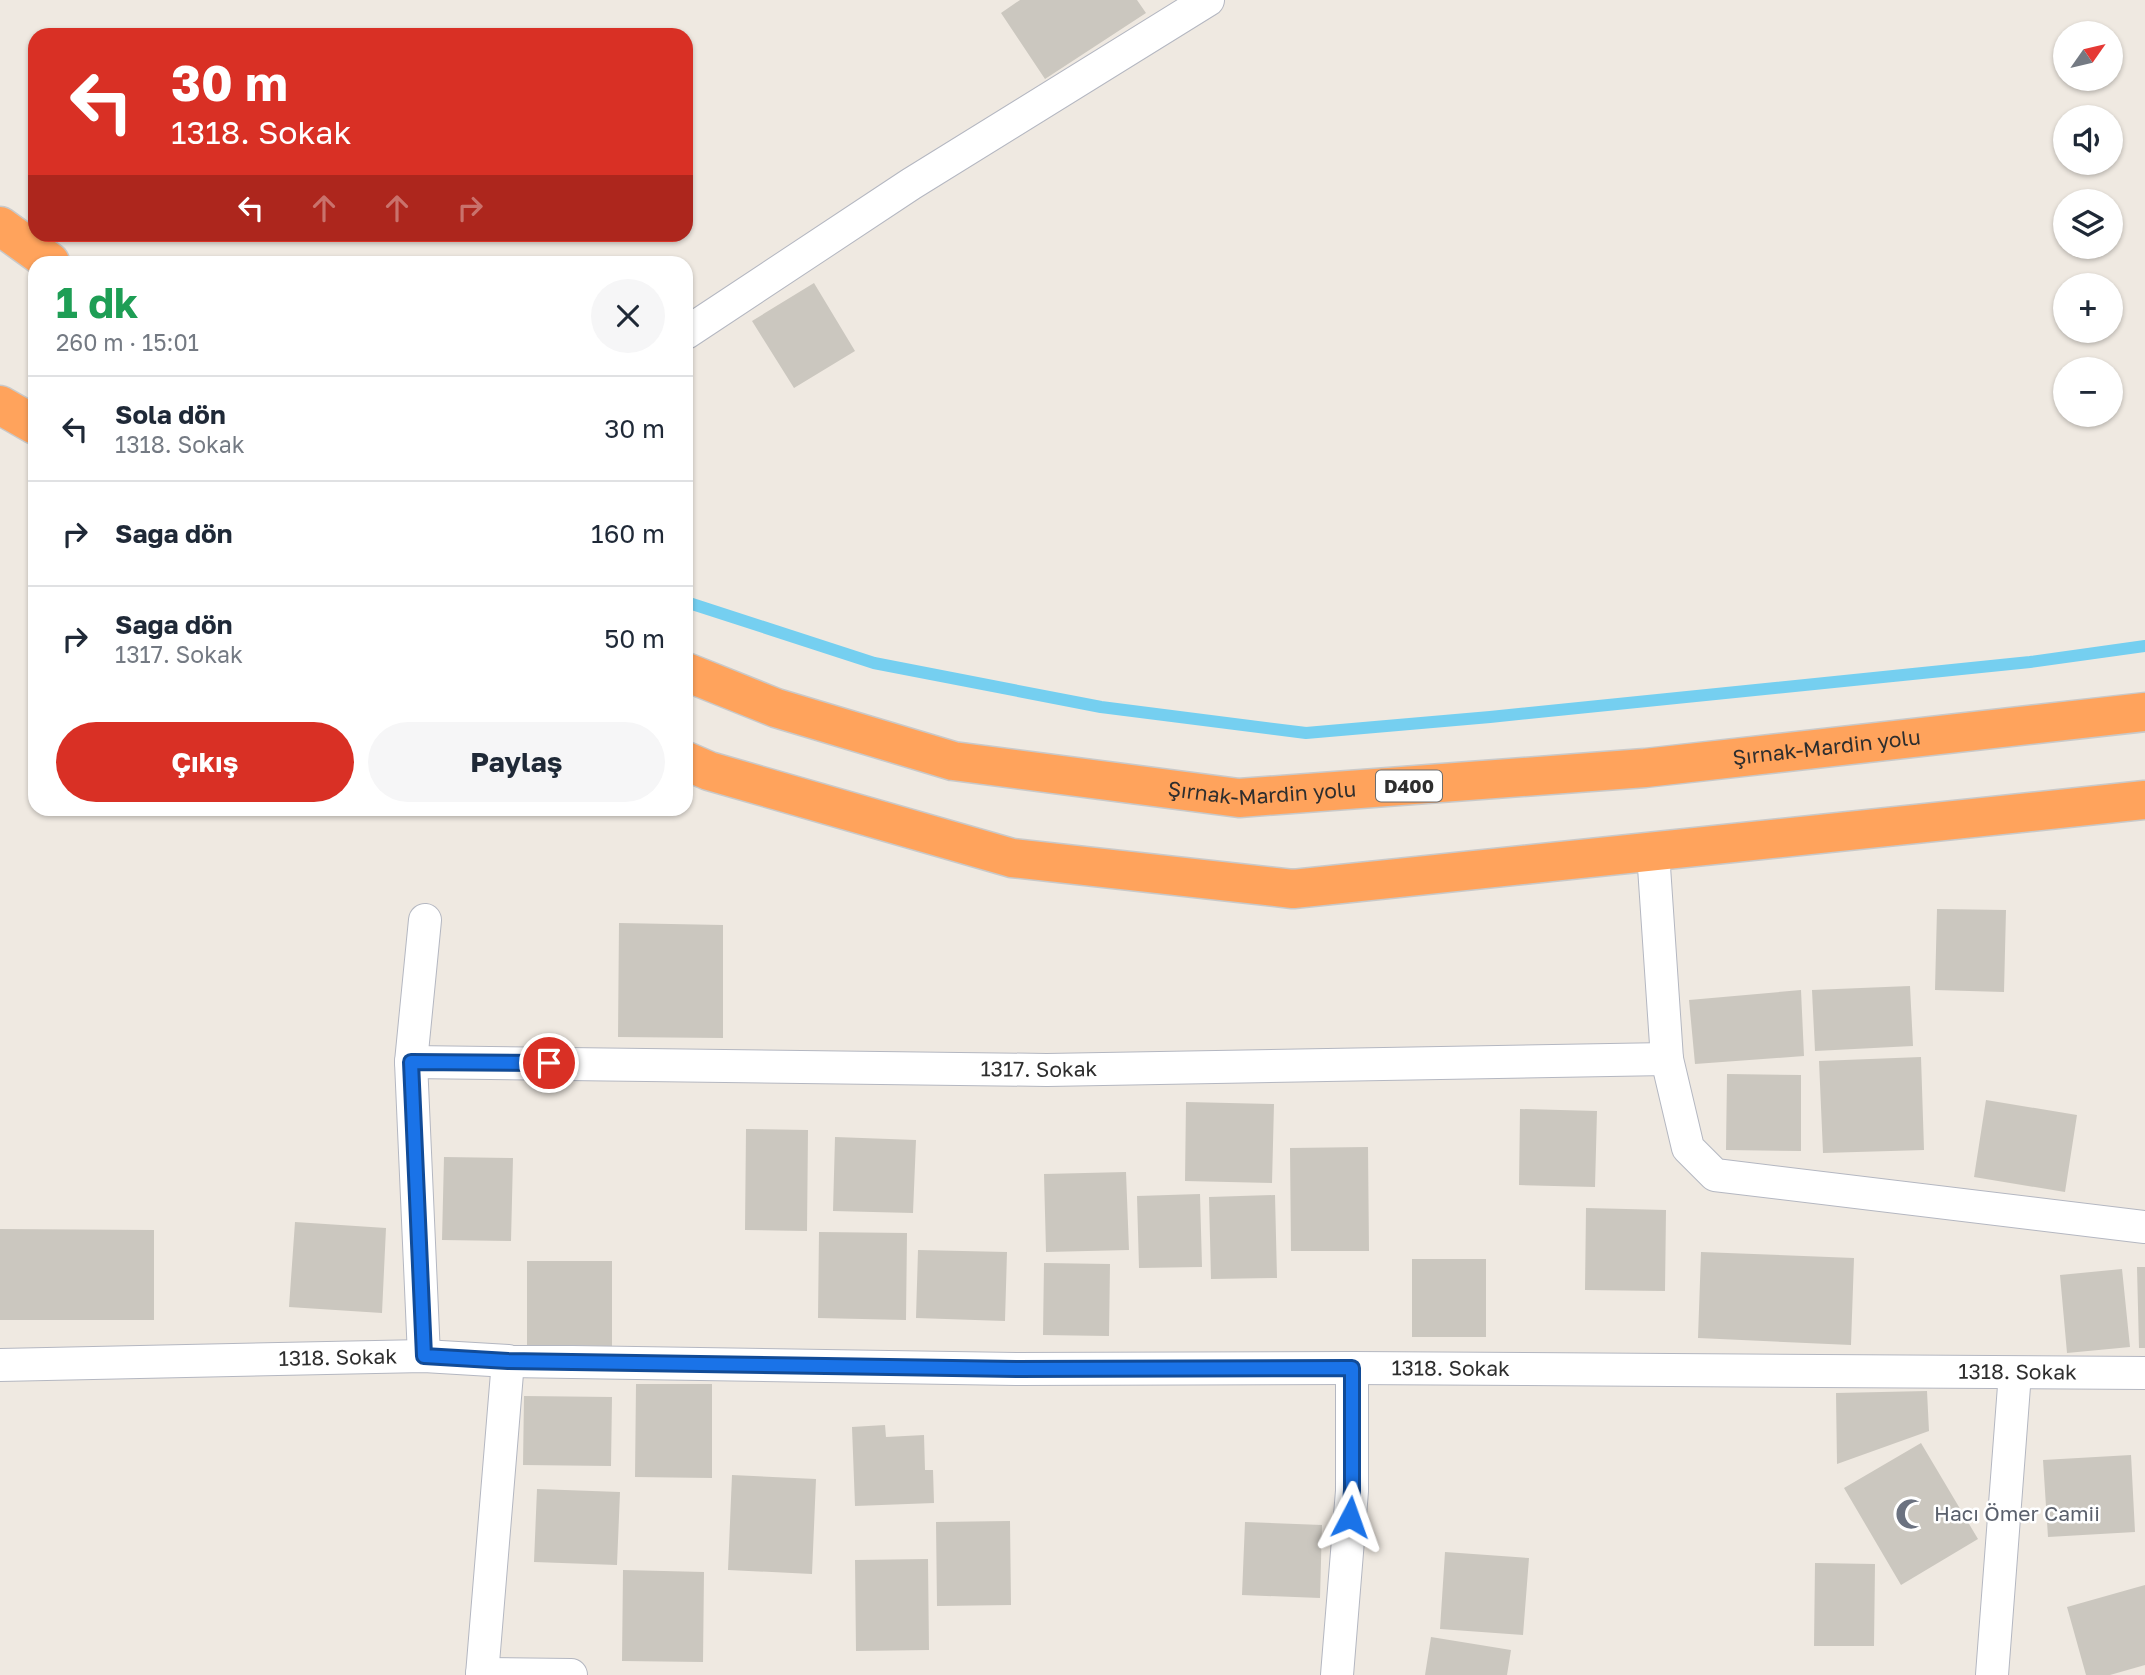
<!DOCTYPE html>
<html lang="tr">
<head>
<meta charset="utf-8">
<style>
	:root { --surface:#fff; --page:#f6f6f7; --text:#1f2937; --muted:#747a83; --line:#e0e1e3; --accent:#d93025 }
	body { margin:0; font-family:"Golos Text",sans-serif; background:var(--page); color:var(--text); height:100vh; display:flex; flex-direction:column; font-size:26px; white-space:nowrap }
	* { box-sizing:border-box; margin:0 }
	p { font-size:23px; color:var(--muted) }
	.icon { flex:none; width:38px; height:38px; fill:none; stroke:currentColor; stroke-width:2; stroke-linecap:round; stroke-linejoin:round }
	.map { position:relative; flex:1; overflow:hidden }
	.panel { position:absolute; left:28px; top:256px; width:665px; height:560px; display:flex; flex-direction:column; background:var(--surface); border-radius:21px; box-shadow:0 2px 5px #0004 }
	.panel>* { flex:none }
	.guide { position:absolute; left:28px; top:28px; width:665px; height:214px; border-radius:21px; box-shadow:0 2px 5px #0004; background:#d93025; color:#fff; overflow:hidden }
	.needle { width:46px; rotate:56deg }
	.fabs { position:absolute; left:2053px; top:21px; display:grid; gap:14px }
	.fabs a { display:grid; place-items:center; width:70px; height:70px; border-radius:50%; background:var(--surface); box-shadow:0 2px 5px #0004; font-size:35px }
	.pin { position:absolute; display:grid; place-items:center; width:60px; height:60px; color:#fff; margin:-30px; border:4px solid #fff; border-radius:50%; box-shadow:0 2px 7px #0007 }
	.me { position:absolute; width:77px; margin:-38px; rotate:4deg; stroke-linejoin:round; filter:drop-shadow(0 0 5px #0008) }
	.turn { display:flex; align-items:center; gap:24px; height:147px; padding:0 28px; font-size:32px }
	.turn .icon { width:91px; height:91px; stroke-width:2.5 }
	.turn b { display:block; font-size:49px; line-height:60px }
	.lanes { display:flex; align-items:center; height:66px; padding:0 28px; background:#0003; justify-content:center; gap:35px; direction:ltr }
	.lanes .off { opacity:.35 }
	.round { display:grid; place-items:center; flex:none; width:74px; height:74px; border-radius:37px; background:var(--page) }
	.overview { display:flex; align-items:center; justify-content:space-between; height:119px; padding:0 28px }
	h1 { font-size:42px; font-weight:700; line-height:52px; color:#1e9e55 }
	.primary-button { display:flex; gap:14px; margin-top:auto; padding:14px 28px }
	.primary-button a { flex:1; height:80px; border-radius:42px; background:var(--accent); color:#fff; font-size:28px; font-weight:700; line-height:80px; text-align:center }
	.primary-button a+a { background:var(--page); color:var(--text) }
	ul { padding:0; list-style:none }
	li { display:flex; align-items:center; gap:21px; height:105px; padding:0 28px; border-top:2px solid var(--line) }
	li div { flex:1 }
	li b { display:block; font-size:26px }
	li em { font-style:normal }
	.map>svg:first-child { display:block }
</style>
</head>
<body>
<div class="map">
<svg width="2145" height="1675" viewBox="0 0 2145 1675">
	<rect width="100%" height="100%" fill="#efe9e1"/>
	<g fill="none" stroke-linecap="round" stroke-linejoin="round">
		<!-- stream -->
		<path stroke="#75cff0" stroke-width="12" d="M686,602L874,663L1101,707L1306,733L1490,717L2030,662L2145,646"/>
	</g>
	<!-- building -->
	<path fill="#cbc7bf" d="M1020,0H1137L1146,13L1045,79L1001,13Z
		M814,283L855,351L794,388L752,321Z
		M1937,909L2006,910L2004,992L1935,990Z
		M619,923L723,925V1038L618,1037Z
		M1910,986L1913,1046L1815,1051L1812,990Z
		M1801,990L1804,1056L1695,1064L1689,1000Z
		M1921,1057L1924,1150L1823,1153L1819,1061Z
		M1727,1074L1801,1075V1151L1726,1150Z
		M1986,1100L2077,1115L2065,1192L1974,1177Z
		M1186,1102L1274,1104L1272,1183L1185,1181Z
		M1520,1109L1597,1111L1595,1187L1519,1185Z
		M746,1129L808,1130L807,1231L745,1230Z
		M835,1137L916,1140L913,1213L833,1211Z
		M1368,1147L1369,1251H1291L1290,1148Z
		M444,1157L513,1158L511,1241L442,1240Z
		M1126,1172L1129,1250L1046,1252L1044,1174Z
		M1200,1194L1202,1267L1139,1268L1137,1196Z
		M1275,1195L1277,1278L1211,1279L1209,1197Z
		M1586,1208L1666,1210L1665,1291L1585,1290Z
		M295,1222L386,1228L382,1313L289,1307Z
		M0,1229L154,1230V1320H0Z
		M819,1232L907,1233L906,1320L818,1318Z
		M918,1250L1007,1252L1005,1321L916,1318Z
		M1701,1252L1854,1258L1851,1345L1698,1338Z
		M1412,1259H1486V1337H1412Z
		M527,1261H612V1346L527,1345Z
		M1044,1263L1110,1264L1109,1336L1043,1335Z
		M2137,1267H2145V1348H2139Z
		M2122,1269L2130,1347L2067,1353L2060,1275Z
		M636,1384H712V1478L635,1477Z
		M1927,1391L1929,1431L1837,1464L1836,1393Z
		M524,1396L612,1397L611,1466L523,1465Z
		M885,1425L886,1437L924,1435L925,1470H933L934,1503L855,1506L852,1427Z
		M1921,1443L1978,1539L1901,1585L1844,1488Z
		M2131,1455L2135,1532L2048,1537L2043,1460Z
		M732,1475L816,1479L812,1574L728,1570Z
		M537,1489L620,1492L617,1565L534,1562Z
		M1010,1521L1011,1605L937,1606L936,1522Z
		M1245,1522L1322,1525L1320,1598L1242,1595Z
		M1445,1552L1529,1558L1523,1635L1440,1629Z
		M928,1559L929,1650L856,1651L855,1560Z
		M1815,1563L1875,1564L1874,1646H1814Z
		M623,1570L704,1572L703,1662L622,1661Z
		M2145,1585V1665L2110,1675H2086L2067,1607Z
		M1431,1637L1511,1650L1507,1675H1425Z"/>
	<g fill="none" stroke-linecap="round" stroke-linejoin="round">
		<defs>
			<g id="street">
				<path d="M686,333L911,184L1208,0"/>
				<path d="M1653,852L1667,1059L1688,1148L1715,1175L2145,1227"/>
				<path id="s1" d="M411,1062L1047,1070L1667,1059"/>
				<path d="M424,1356L411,1062L425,920"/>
				<path id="s2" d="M0,1365L424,1356L508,1361L1016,1369L1352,1368L2145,1373"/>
				<path d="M482,1674L571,1675"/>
				<path d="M482,1675L508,1361"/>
				<path d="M1337,1675L1352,1491V1368"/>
				<path d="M1992,1675L2015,1373"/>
			</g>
			<g id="highway">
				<path d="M0,226L50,262"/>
				<path d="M0,405L35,425"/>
				<path id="s3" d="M686,672L776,708L953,761L1239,798L1645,768L2145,712"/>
				<path d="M686,761L709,771L1012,858L1293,889L2145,800"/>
			</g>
		</defs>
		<!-- street casing -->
		<use href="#street" stroke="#b4b7c1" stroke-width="34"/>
		<!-- highway casing -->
		<use href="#highway" stroke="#c9c9c9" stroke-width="41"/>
		<!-- street -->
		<use href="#street" stroke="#fff" stroke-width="32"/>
		<!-- highway -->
		<use href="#highway" stroke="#ffa35c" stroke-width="38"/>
	</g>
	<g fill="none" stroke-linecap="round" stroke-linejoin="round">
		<defs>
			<path id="route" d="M549,1063L411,1062L424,1356L508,1361L1016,1369L1352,1368V1490L1350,1517"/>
		</defs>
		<!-- route casing -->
		<use href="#route" stroke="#114b97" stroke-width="18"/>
		<!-- route -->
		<use href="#route" stroke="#1a73e8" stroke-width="12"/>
	</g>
	<!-- icons -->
	<defs>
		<symbol id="mosque-bare" viewBox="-9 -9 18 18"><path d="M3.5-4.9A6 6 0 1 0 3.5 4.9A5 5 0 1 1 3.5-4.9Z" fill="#6b7280" stroke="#fff" stroke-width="2.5" paint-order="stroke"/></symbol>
	</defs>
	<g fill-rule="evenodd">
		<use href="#mosque-bare" x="1889" y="1492" width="44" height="44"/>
	</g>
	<g text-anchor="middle" stroke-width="5" stroke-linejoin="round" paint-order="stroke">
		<!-- shield labels -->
		<rect fill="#fff" stroke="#6d6d6d" stroke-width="2" x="1376" y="770.5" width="66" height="31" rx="5"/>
		<g font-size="19" font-weight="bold" fill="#2e2e2e">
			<text x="1409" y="793">D400</text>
		</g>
		<!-- street labels -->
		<g font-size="21" fill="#2e2e2e" stroke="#fff">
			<text dy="7" stroke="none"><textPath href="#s3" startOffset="1160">Şırnak-Mardin yolu</textPath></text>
			<text dy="7" stroke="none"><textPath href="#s3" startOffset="593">Şırnak-Mardin yolu</textPath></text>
			<text dy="7" stroke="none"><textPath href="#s1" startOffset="628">1317. Sokak</textPath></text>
			<text dy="7" stroke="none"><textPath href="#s2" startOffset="338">1318. Sokak</textPath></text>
			<text dy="7" stroke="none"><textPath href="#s2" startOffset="1451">1318. Sokak</textPath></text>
			<text dy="7" stroke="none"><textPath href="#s2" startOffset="2018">1318. Sokak</textPath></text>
		</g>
		<!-- worship labels -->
		<g font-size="21" fill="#5b616d" stroke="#fff" text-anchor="start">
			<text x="1934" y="1521">Hacı Ömer Camii</text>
		</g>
	</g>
</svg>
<div class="fabs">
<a><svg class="needle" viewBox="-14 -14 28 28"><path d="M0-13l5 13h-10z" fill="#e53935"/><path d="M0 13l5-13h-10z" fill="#747a83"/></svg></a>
<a><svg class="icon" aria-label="sound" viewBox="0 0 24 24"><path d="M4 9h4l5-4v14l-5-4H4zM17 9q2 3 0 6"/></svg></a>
<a><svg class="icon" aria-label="layers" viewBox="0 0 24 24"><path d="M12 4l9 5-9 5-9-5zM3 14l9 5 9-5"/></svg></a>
<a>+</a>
<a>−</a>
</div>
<div class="pin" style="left:549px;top:1063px;background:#d93025"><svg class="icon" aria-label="arrive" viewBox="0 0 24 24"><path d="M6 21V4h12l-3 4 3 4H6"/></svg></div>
<svg class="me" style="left:1350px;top:1517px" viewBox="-20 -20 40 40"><path d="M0-17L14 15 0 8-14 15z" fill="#1a73e8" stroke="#fff" stroke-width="4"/></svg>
<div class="guide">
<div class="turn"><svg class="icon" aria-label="left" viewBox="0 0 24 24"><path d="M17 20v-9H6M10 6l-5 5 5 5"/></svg><div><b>30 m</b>1318. Sokak</div></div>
<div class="lanes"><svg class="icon" aria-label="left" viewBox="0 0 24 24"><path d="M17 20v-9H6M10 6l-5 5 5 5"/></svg><svg class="icon off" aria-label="ahead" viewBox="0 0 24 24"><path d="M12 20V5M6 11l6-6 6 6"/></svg><svg class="icon off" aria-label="ahead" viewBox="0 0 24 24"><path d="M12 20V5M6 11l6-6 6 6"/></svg><svg class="icon off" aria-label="right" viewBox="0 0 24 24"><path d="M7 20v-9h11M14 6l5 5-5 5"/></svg></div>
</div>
<section class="panel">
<div class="overview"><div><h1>1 dk</h1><p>260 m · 15:01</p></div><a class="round"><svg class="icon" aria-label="close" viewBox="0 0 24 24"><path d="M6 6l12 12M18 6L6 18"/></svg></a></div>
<ul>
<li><svg class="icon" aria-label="left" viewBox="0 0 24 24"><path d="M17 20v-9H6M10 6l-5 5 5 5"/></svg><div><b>Sola dön</b><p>1318. Sokak</p></div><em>30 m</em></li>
<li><svg class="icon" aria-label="right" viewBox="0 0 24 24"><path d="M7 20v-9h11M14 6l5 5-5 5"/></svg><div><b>Sağa dön</b></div><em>160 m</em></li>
<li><svg class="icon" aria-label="right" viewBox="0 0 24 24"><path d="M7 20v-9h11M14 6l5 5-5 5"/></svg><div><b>Sağa dön</b><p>1317. Sokak</p></div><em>50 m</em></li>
</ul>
<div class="primary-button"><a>Çıkış</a><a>Paylaş</a></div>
</section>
</div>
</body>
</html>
